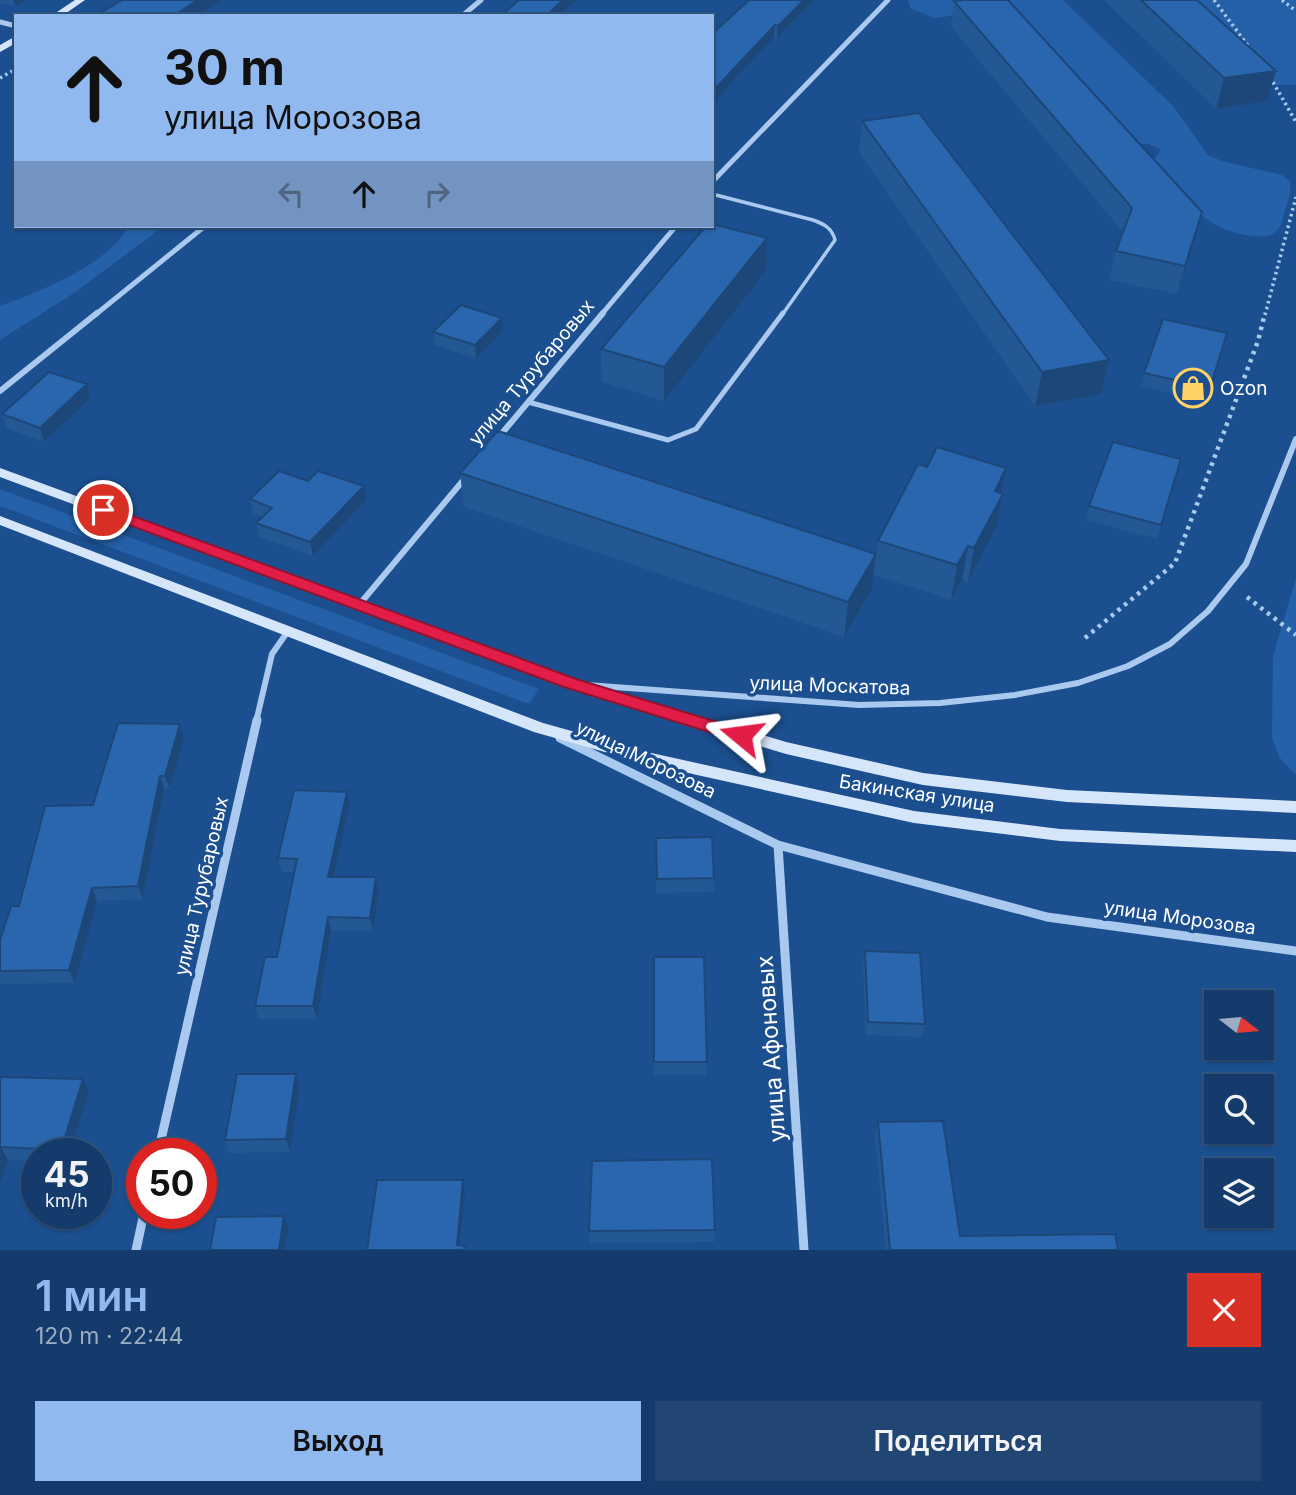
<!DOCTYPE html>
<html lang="ru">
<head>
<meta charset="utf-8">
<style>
	:root { --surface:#143b6b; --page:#214673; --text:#f1f3f6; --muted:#9dadc1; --line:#33557e; --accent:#90b9f0 }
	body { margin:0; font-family:Inter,sans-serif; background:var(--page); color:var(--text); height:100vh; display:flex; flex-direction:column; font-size:26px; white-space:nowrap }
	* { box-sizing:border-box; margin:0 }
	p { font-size:23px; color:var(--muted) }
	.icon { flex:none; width:38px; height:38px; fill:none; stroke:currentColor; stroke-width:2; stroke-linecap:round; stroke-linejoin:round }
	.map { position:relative; height:1250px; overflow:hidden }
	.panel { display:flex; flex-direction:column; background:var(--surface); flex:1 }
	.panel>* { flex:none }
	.hud { position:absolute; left:14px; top:14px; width:700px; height:214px; border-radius:0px; box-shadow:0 2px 5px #0004,0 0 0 2px var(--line); background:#90b9f0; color:#111; overflow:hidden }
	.needle { width:46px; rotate:106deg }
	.tools { position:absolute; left:1204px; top:990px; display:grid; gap:14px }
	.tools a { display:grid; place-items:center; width:70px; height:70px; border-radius:0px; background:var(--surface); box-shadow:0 2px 5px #0004,0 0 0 2px var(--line); font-size:35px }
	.speed { position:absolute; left:21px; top:1138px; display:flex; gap:14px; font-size:35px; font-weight:700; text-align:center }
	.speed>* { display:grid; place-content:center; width:91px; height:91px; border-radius:50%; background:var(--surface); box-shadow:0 2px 5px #0004,0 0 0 2px var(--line); line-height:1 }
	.speed small { font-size:18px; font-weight:400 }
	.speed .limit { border:10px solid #d22; background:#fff; color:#111 }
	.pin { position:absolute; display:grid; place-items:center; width:60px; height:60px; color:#fff; margin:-30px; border:4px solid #fff; border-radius:50%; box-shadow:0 2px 7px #0007 }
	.me { position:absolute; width:77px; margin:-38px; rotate:286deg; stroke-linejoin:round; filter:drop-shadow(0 0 5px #0008) }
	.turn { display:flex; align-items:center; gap:24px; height:147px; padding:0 35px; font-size:32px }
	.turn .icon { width:91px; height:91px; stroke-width:2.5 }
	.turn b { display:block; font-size:49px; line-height:60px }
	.lanes { display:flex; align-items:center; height:66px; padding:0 35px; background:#0003; justify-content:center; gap:35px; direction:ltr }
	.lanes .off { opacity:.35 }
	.round { display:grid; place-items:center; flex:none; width:74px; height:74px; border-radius:0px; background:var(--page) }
	.headline { display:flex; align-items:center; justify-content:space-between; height:119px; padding:0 35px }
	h1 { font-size:42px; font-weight:600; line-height:52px; color:var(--accent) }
	.primary-button { display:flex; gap:14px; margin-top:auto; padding:14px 35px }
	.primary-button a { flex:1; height:80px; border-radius:0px; background:var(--accent); color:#111; font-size:28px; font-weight:600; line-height:80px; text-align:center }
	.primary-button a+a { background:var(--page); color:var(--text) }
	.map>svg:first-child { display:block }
</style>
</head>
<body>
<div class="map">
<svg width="1296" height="1250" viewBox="0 0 1296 1250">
	<rect width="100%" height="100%" fill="#1b4f8f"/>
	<!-- green -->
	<path fill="#2461a8" d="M908,0H1063L1174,107L1208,155L1222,161L1282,175L1290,181C1292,194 1286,206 1283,218C1279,234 1271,237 1255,236C1207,234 1177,193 1147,161L1155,158L1161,150L1149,144H1139L972,13L934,18L910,8Z
		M1167,0H1296V85H1266Z
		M128,226H164L74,293L0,340V306C38,292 109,265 128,226Z
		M0,489L539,689L529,704L0,506Z
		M1296,578V775L1279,757L1272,738L1273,656Z"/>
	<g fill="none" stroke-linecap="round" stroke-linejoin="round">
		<!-- path-far1 -->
		<path stroke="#a9c9ee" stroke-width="3.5" stroke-dasharray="2.5 3.5" stroke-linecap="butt" d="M1214,0L1249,47
			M1282,0L1296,11
			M1270,77L1296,122
			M0,78L12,71
			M1265,315L1296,197"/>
		<!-- path -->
		<path stroke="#a9c9ee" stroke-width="4.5" stroke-dasharray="3.5 5" stroke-linecap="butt" d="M1247,597L1296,635
			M1085,638L1175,563L1258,341L1265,313"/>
		<!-- lane-far1 -->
		<path stroke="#a9c9ee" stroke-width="3.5" d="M712,194L813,220C824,224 832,228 835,240L782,315"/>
		<!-- lane -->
		<path stroke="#a9c9ee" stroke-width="5" d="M528,402L668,440L696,429L783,313"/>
		<!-- street-far2 -->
		<path stroke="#a9c9ee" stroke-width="5" d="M462,16L481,0
			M0,22L16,26
			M712,182L888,0
			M95,315L205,226
			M601,315L676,226"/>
		<!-- street-far1 -->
		<path stroke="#a9c9ee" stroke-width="6" d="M0,391L97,313
			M498,438L603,313
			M359,605L466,477
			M587,685L859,705L940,703L1015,695L1078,683L1128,666L1170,644L1208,611L1246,564L1296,439
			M256,722L272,654L288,631"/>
		<!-- street -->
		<path stroke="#a9c9ee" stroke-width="9" d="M560,738L778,845L1047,917L1296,951
			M778,845L804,1250
			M158,1153L257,720
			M136,1250L144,1213"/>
		<!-- secondary -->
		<path fill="#d6e6fa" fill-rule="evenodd" d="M75,0H85L62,16H51Z
			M16,36V43L0,52V45Z
			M0,468L575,679L786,742L923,773L1067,790L1296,801V813L1067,802L923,785L786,754L565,687L0,477Z
			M0,516L543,723L647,752L914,811L1060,829L1296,840V852L1060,841L914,823L647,764L534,732L0,525Z"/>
	</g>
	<!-- wall -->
	<path fill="#245895" d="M0,0H25L15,6L0,3Z
		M122,0H222L197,16H103L102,12Z
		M749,0H814L813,2L777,38L774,37L712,104V34Z
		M1104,0H1197L1267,101L1216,109Z
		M954,1L1195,240L1177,294L1109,280L1116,251L1123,232L951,27Z
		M862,121L1109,360L1101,394L1035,406L859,152Z
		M293,226H309L304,230Z
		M767,238L766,271L664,401L602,382L601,349Z
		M502,318L503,331L476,358L435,345L433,332Z
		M1227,333L1206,402L1141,386L1144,373Z
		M87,384L91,397L44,442L6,428L2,414Z
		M1181,459L1157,539L1086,520L1089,506Z
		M460,473L876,554L878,541L1001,493L1003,494L996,528L968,582L962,580L951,600L874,575L872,588L844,637L464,507Z
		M308,481L364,486L366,500L313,556L259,537L256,523L263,517L253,513L250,499Z
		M180,724L184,738L170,789H164L143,899L97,901L75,983L0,984V940L19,906L93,805Z
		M349,806L334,877H376L379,891L373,931H331L317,1019H259L255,1006L277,957L294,872H282L278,858Z
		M656,838L714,878V892L656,893Z
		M865,951L925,1024L922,1037L866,1035L863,964Z
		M654,957L707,1062L706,1075H654Z
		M0,1077L89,1092L70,1153H37V1161L8,1160L0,1184Z
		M300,1086L290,1152L229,1153L225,1140Z
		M878,1122L960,1236L1118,1250H886L875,1135Z
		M715,1230L714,1242L590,1243L589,1231Z"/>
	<!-- shaded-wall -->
	<path fill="#1d4779" d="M13,0H25L15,6Z
		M198,0H222L197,16H173Z
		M563,0H576L559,16H546Z
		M804,0H814L813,2L777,38L778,26Z
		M775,25L774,37L712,104V92Z
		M1276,71L1267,101L1216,109L1224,78Z
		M1202,212L1195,240L1177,294L1185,266Z
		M767,238L766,271L664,401V367Z
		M502,318L503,331L476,358L475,345Z
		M1109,360L1101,394L1035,406L1042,372Z
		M87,384L91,397L44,442L40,428Z
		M1006,468L1000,500L1003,494L996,528L968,582L974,548L995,491Z
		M364,486L366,500L313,556L310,542Z
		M968,546L962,580L951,600L957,565Z
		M876,554L872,588L844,637L848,602Z
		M180,724L184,738L170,789L165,776Z
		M160,776L164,789L143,899L138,886Z
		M347,792L349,806L331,890L328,877Z
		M376,877L379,891L373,931L370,918Z
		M92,888L97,901L75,983L69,970Z
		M328,917L331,931L317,1019L313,1006Z
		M296,1074L300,1086L290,1152L286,1139Z
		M83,1079L89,1092L70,1153H63L61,1150Z
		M1,1147L8,1160L0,1184V1150Z
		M463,1180L465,1193L459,1250L457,1245Z
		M284,1216L288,1228L285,1250H279Z"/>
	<!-- building -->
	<path fill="#2a66ad" stroke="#1d4779" stroke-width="2" d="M122,0H198L173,16H116L102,12Z
		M519,0H563L546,16H501Z
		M749,0H804L778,26L775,25L712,92V34Z
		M965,0H1008L1202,212L1185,266L1116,251L1132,208L954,1Z
		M1141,0H1197L1276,71L1224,78Z
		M919,113L1109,360L1042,372L862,121Z
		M712,224L767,238L664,367L601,349L706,226H712Z
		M461,305L502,318L475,345L433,332Z
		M1163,319L1227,333L1210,388L1144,373Z
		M49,372L87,384L40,428L2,414Z
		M498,431L876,554L848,602L460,473Z
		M1113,442L1181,459L1161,525L1089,506Z
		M937,447L1006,468L995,491L1003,494L974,548L968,546L957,565L878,541L918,464L927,467Z
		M279,471L308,481L318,471L364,486L310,542L256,523L272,508L250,499Z
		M118,723L180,724L165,776H160L138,886L92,888L69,970L0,971V940L11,906H19L45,806L93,805Z
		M294,790L347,792L328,877H376L370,918L328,917L313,1006H255L265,957H277L297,859L278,858Z
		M712,837L714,878L657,879L656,838Z
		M865,951L920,953L925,1024L868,1022Z
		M654,957H704L707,1062H654Z
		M237,1074H296L286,1139L225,1140Z
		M0,1077L83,1079L61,1150L1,1147L0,1150Z
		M943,1121L960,1236L1115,1234L1118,1250H890L878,1122Z
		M712,1159L715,1230L589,1231L592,1161Z
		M377,1180H463L457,1245L465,1246L464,1250H367Z
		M284,1216L279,1250H210L216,1217Z"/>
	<!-- route -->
	<path fill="#e11d48" stroke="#92132f" stroke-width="2" d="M103,505L576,679L747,731L749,735L747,740L741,742L564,687L97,513L95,510Z"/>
	<!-- icons -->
	<defs>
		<symbol id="shop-ring" viewBox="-11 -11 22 22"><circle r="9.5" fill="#1b4f8f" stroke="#ffd166" stroke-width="1.5"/><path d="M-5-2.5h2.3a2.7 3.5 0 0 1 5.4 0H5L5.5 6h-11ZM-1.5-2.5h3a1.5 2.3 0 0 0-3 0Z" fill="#ffd166"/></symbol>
	</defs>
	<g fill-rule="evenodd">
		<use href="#shop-ring" x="1171" y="366" width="44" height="44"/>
	</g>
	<g text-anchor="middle" stroke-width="7" stroke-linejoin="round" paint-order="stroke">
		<!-- street labels -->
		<g font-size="19" fill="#fff" stroke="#1b4f8f">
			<text transform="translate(531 372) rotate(-50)" y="7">улица Турубаровых</text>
			<text transform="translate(830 685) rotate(2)" y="7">улица Москатова</text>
			<text transform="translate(646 759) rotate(26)" y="7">улица Морозова</text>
			<text transform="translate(917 793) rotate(9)" y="7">Бакинская улица</text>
			<text transform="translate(201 886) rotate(-77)" y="7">улица Турубаровых</text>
			<text transform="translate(1180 917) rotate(8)" y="7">улица Морозова</text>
		</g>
		<!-- poi labels -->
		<g font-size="19" fill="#fff" stroke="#1b4f8f" text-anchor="start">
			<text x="1220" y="395">Ozon</text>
		</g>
		<!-- near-street labels -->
		<g font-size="23" fill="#fff" stroke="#1b4f8f">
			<text transform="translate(771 1049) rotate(-94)" y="8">улица Афоновых</text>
		</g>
	</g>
</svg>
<div class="tools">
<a><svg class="needle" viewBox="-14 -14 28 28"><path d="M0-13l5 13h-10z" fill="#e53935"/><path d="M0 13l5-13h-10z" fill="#9dadc1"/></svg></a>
<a><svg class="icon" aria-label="search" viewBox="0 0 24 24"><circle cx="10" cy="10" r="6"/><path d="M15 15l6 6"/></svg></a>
<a><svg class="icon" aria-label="layers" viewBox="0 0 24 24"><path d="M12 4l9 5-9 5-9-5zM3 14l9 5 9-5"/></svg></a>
</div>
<div class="speed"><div>45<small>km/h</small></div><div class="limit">50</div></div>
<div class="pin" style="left:103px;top:510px;background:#d93025"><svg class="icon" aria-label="arrive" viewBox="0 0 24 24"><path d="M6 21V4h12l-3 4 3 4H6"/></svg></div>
<svg class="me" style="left:741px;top:735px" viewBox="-20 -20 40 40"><path d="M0-17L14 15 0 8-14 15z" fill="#e11d48" stroke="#fff" stroke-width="4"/></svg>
<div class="hud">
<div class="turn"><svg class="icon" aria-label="ahead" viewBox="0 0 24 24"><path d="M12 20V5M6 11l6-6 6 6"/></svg><div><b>30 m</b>улица Морозова</div></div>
<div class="lanes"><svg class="icon off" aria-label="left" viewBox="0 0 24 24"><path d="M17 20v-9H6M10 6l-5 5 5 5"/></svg><svg class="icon" aria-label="ahead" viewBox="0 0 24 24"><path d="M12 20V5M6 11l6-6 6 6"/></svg><svg class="icon off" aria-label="right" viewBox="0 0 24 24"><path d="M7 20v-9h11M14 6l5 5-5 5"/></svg></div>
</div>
</div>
<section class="panel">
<div class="headline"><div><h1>1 мин</h1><p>120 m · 22:44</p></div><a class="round" style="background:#d93025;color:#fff"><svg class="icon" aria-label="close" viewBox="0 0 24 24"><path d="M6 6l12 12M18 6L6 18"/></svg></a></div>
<div class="primary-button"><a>Выход</a><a>Поделиться</a></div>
</section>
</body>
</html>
